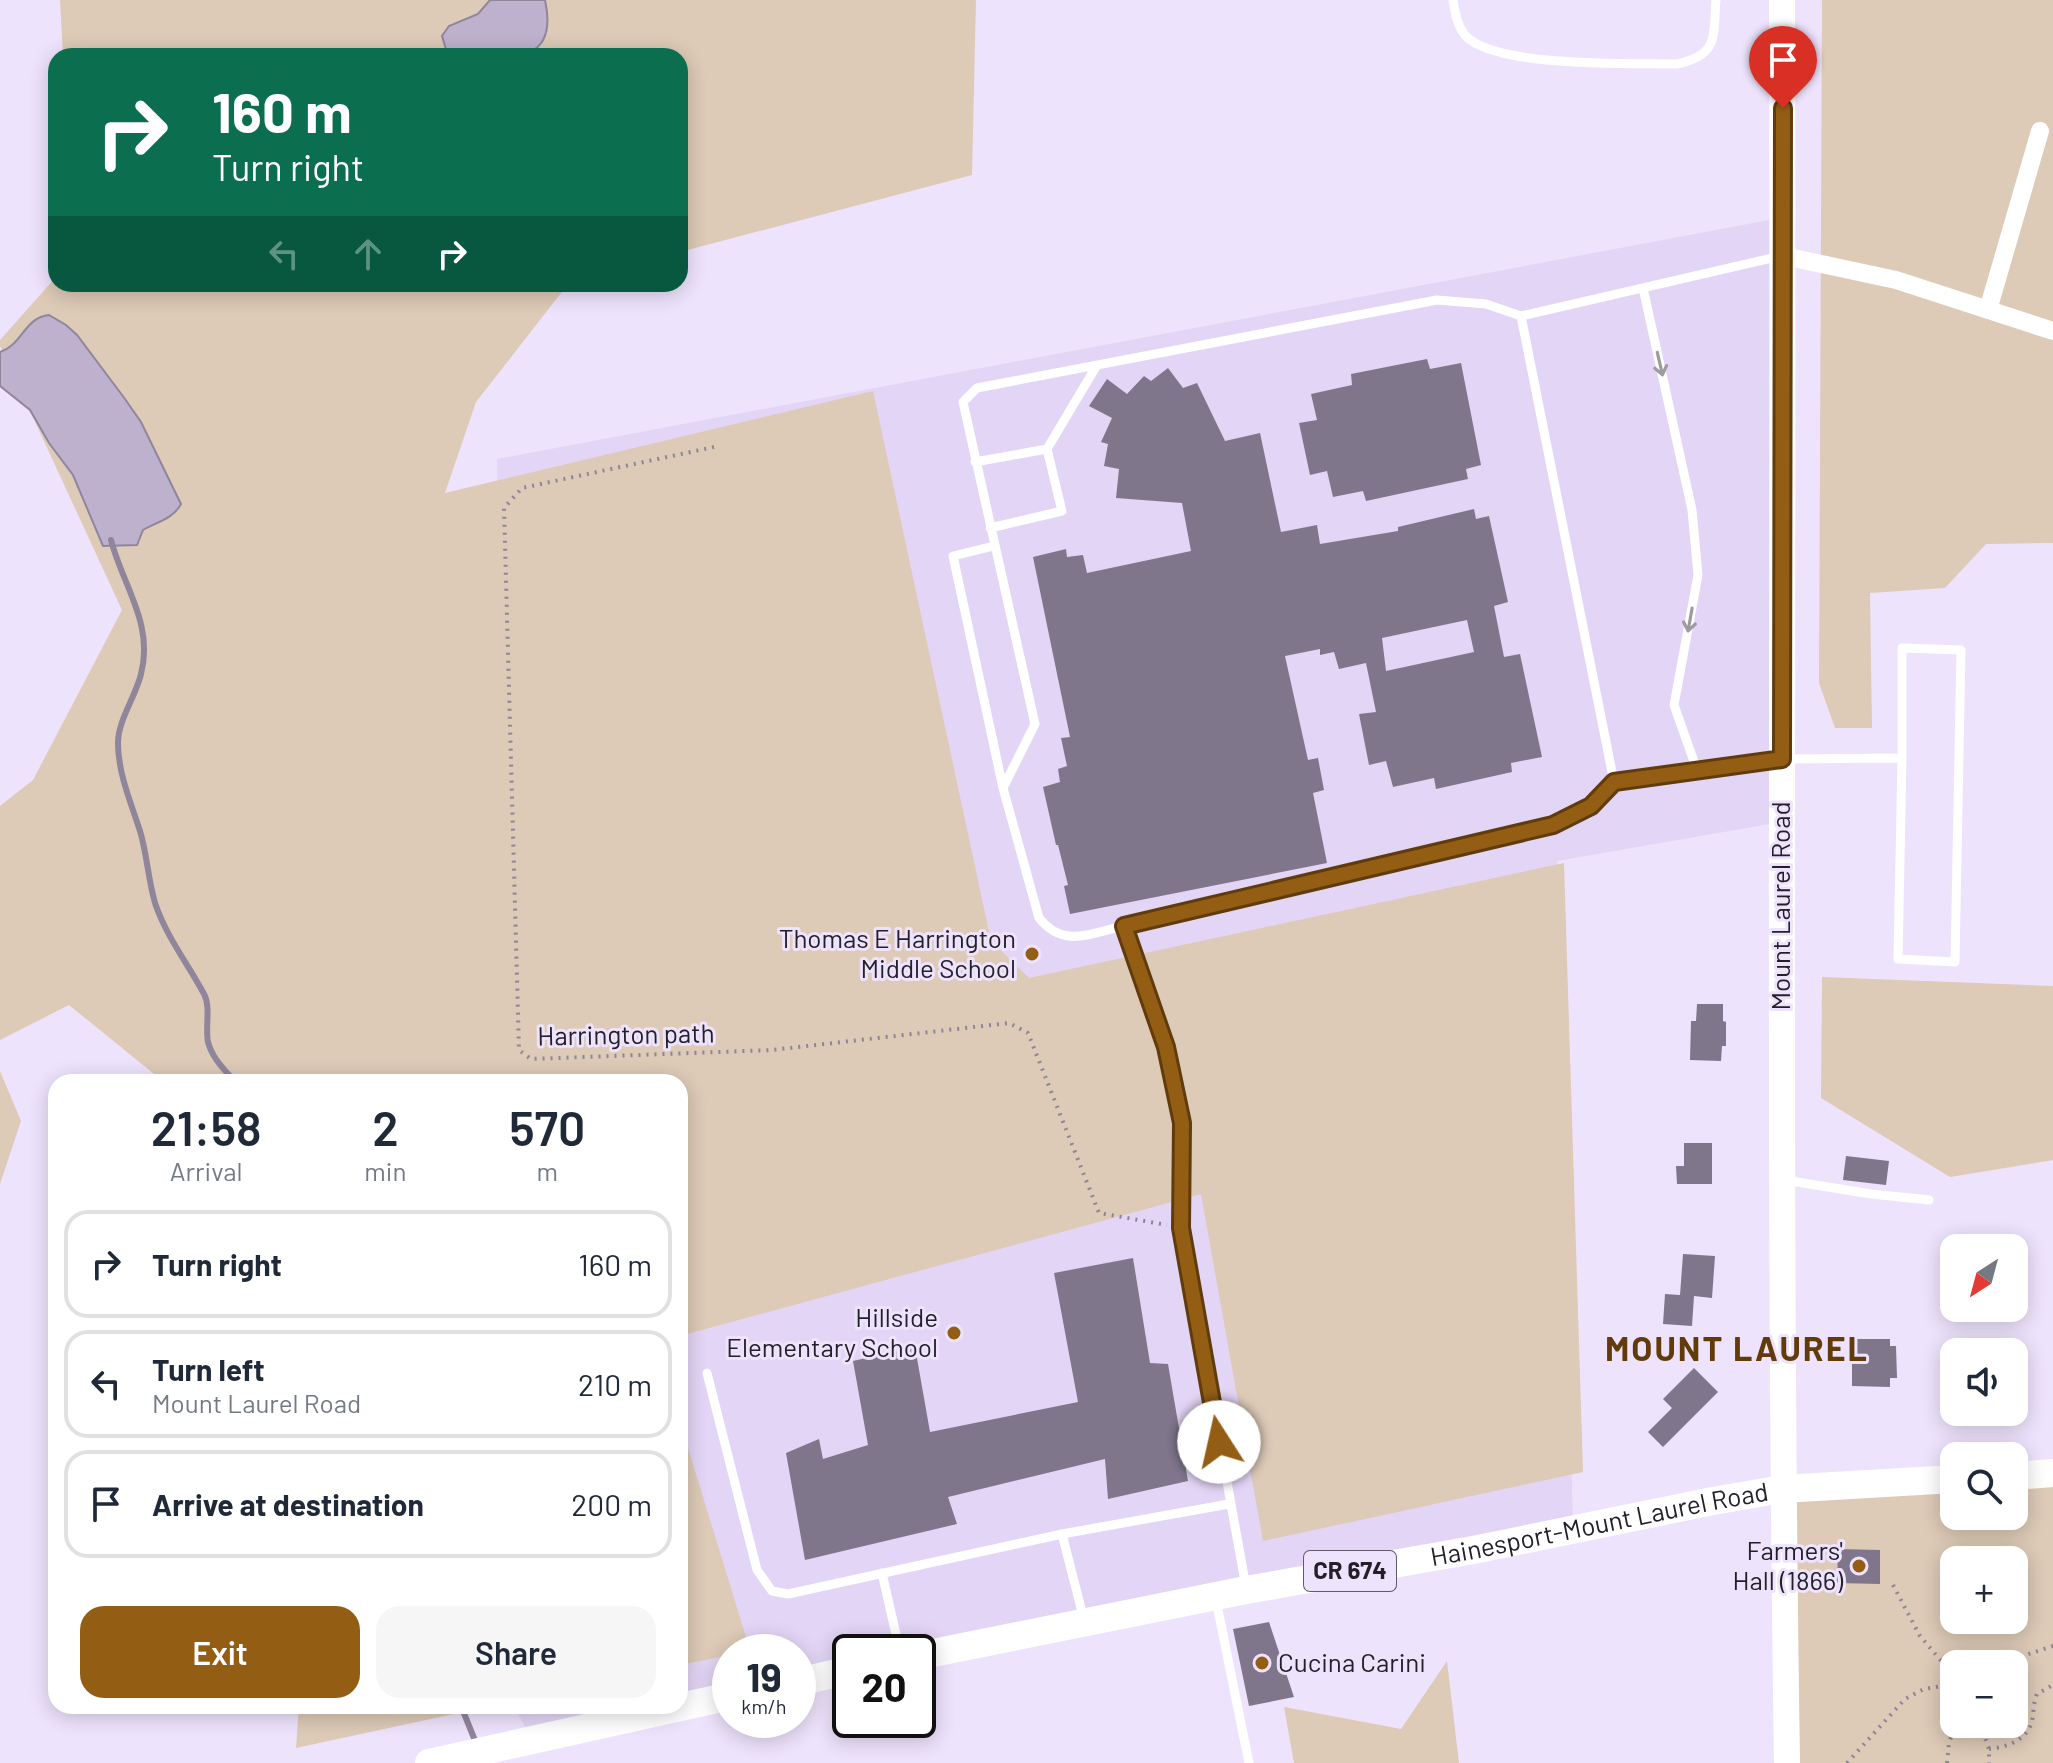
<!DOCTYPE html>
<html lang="en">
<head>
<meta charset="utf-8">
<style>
	:root { --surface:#fff; --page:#f6f6f7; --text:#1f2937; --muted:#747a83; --line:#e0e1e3; --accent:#935d14 }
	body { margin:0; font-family:Barlow,sans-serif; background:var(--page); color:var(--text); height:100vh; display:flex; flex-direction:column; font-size:30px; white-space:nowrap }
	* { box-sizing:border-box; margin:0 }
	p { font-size:26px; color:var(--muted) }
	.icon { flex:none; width:44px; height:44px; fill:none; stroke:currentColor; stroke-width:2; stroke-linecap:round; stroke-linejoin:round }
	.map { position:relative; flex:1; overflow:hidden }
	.panel { position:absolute; left:48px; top:1074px; width:640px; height:640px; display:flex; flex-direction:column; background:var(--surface); border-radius:24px; box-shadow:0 4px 20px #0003 }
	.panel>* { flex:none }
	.top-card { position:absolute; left:48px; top:48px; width:640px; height:244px; border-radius:24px; box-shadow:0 4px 20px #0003; background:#0b6e4f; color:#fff; overflow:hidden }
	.needle { width:52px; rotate:216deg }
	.fabs { position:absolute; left:1940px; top:1234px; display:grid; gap:16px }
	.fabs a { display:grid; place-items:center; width:88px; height:88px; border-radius:16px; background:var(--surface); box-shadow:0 4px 20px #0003; font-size:40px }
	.speed { position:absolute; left:712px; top:1634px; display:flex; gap:16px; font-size:40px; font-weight:700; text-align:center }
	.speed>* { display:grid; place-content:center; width:104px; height:104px; border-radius:50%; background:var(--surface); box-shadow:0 4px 20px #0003; line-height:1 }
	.speed small { font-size:20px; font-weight:400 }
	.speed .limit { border:4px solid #111; border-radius:12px; background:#fff; color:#111 }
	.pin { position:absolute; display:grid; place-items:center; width:68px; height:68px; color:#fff; margin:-82px -34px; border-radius:50% 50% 50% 0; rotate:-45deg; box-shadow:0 0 8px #0007 }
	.pin .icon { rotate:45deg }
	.me { position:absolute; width:88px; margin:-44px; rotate:350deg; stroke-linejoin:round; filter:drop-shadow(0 0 6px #0008) }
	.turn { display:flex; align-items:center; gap:28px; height:168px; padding:0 32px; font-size:36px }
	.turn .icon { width:104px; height:104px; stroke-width:2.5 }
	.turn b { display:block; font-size:56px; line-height:68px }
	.lanes { display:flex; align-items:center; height:76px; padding:0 32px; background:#0003; justify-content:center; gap:40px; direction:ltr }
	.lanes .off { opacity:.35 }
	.eta { display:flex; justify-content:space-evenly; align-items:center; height:136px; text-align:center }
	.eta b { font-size:48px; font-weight:600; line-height:56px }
	.cta { display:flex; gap:16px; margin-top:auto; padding:16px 32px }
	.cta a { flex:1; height:92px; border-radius:24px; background:var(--accent); color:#fff; font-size:32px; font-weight:600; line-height:92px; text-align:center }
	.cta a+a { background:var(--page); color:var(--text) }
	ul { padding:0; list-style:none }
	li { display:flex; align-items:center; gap:24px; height:108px; margin:0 16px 12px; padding:0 16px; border:4px solid var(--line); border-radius:24px }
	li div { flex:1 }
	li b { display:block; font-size:30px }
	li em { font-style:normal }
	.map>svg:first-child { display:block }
</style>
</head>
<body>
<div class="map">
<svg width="2053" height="1763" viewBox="0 0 2053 1763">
	<rect width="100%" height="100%" fill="#eee3fc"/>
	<!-- built -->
	<path fill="#e3d5f5" d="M1785,217L1781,822L1557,861L1573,1529L918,1652H850V1674L798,1684V1652H730V1699L532,1740L514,1706H680V1082H506L497,459Z"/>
	<!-- green -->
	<path fill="#ddcab7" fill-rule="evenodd" d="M60,0H976L972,175L680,252V56H63Z
		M1822,0H2053V543L1986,544L1945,588L1870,593L1872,728H1835L1819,683Z
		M56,277V284H568L476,402L445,493L873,391L991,941L1029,978L1564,863L1583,1472L1263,1541L1201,1194L680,1336V1082H164L69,1005L0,1040V806L33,780L122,610L0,346V340Z
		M1822,977L2053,986V1160L1950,1177L1821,1098Z
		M0,1071L21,1121L0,1184Z
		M680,1422L750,1650L730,1652V1655L680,1665Z
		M2053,1477V1763H1790L1782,1489L1954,1481V1516H2014V1478ZM1954,1560H2014V1620H1954ZM1954,1664H2014V1724H1954Z
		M1447,1661L1459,1763H1294L1284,1707L1401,1729Z
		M299,1706H491L296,1748Z"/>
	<!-- water -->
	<path fill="#bdb1cd" stroke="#8f869c" stroke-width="2" d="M490,0H545C561,73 497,56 448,56L442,36L449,26L478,14Z
		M49,315L66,325L77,335L125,399L141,422L181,504C173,519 157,522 143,530L137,545L103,546L73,475L49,443L30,410L0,386V352C22,345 25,317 49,315Z"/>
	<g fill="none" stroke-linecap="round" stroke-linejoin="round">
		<!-- stream -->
		<path stroke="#8f869c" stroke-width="6" d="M111,540C123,586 154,624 141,674C136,696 118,720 118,743C118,773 131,803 140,831C147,854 148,879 155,903C166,936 188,964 204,994C211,1007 205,1027 208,1042C212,1058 225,1070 235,1082
			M461,1706L476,1743"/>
	</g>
	<!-- building -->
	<path fill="#7f768c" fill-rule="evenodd" d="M1427,359L1430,369L1461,363L1481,465L1466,469L1468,479L1366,501L1363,491L1333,497L1327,471L1310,475L1299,423L1317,420L1311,394L1352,385L1351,374Z
		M1168,368L1183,388L1197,383L1225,441L1260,433L1281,532L1317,525L1320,544L1398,531V527L1474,509L1476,519L1489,516L1508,602L1494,606L1504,657L1520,654L1542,757L1511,763L1512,772L1436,789L1434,778L1393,787L1386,761L1369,765L1359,714L1376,712L1366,663L1339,669L1334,652L1320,655V649L1285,656L1308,760L1318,758L1324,790L1313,793L1327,863L1070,914L1064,886L1068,885L1058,845H1056L1043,787L1060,782L1058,769L1067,766L1061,738L1070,737L1033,557L1066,549L1067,557L1083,555L1087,573L1191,551L1182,503L1116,498L1119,469L1104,466L1108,444L1101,442L1112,418L1089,406L1107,379L1127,394L1144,376L1151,381ZM1467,620L1474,652L1386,671L1382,638Z
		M1697,1004H1723V1021L1726,1022V1046H1722L1721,1061L1690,1060L1691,1021H1696Z
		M1684,1143H1712V1184H1677L1676,1166H1684Z
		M1846,1156L1889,1161L1886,1185L1843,1180Z
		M1683,1254L1715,1256L1712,1298L1694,1296L1692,1326L1663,1324L1665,1294L1680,1295Z
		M1133,1258L1150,1363L1168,1364L1188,1481L1108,1499L1105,1459L948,1497L957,1524L805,1560L786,1453L819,1439L823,1459L868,1445L853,1361L915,1347L930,1432L1078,1402L1054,1273Z
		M1852,1339H1890V1346H1896L1897,1378H1890V1387L1852,1386Z
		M1694,1368L1718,1392L1663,1447L1648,1432L1672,1408L1663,1399Z
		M1838,1549L1880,1550V1584L1837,1583Z
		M1269,1622L1294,1697L1249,1706L1233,1629Z"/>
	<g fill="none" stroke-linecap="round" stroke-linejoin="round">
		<!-- path -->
		<path stroke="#8d8697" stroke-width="4" stroke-dasharray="2 6" stroke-linecap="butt" d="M714,447L522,488L504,508L519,1050L531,1059L772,1050L1009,1023L1028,1033L1099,1213L1167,1225
			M1893,1585L1920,1636L1954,1676
			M1998,1664L2053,1646
			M1980,1724L1989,1749V1763
			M1989,1749C2006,1747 2027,1741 2032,1721C2034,1712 2033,1703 2037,1694L2053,1685
			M1847,1763L1905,1699L1924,1689L1954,1684
			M1947,1763L1949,1743L1953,1731L1968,1728L1984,1734"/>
		<!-- lane -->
		<path stroke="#fff" stroke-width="9" d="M1453,0C1455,12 1457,25 1465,35C1493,68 1632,63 1677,64C1719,55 1713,37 1716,0
			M1643,288L1692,510L1698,575L1674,705L1697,770
			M975,462L1047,449L1097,365
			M990,528L1062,511L1047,449
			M994,546L953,556L1003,788
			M1614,782L1782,759L1902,758V648L1961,650L1955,962L1898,959L1902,758
			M1124,926C1090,933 1064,949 1039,918L1003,788L1035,724L963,402L977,388L1437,300L1486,304L1521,316
			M1785,1180L1871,1194L1929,1200
			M707,1373L757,1570L772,1591L788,1594L1062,1534L1229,1504
			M1062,1534L1084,1620
			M882,1573L900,1652
			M1246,1587L1181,1228L1182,1123L1166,1047L1124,926L1553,825L1591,806L1614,782L1521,316L1781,256
			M1216,1600L1249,1763"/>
		<!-- street -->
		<path stroke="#fff" stroke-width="18" d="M1784,256L1896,280L2053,331
			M1988,310L2040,131"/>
		<!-- secondary -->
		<path stroke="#fff" stroke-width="26" d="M1782,0C1784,588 1778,1175 1787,1763"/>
		<!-- primary -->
		<g stroke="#fff" stroke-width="28">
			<path d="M2014,1476L2053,1473"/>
			<path id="s1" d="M918,1656L1246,1590L1473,1550L1713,1501L1782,1489L1954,1479"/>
			<path d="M798,1682L850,1670"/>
			<path d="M429,1763L730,1696"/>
		</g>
	</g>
	<!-- one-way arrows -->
	<defs><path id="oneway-shaft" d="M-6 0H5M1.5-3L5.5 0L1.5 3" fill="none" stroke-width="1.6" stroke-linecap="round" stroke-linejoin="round" transform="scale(2)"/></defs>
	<g stroke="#9c9b9f">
		<use href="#oneway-shaft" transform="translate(1660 364) rotate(77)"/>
		<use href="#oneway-shaft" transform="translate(1690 620) rotate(100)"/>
	</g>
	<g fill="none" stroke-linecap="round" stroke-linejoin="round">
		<defs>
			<path id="route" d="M1219,1442L1181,1228L1182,1123L1166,1047L1124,926L1553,825L1591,806L1614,782L1782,759L1783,108"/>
		</defs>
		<!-- route casing -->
		<use href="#route" stroke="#603c0d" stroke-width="20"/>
		<!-- route -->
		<use href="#route" stroke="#935d14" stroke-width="14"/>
	</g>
	<!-- markers -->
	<g fill="#935d14" stroke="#eee3fc" stroke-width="3">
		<circle cx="1032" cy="954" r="8"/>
		<circle cx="954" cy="1333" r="8"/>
		<circle cx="1859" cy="1566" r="8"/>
		<circle cx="1262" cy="1663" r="8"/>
	</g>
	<g text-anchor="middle" stroke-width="6" stroke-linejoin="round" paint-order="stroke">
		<!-- shield labels -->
		<rect fill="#eee3fc" stroke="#615a68" stroke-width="2" x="1304" y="1551" width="92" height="40" rx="6"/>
		<g font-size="24" font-weight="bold" fill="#242029">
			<text x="1350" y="1579">CR 674</text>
		</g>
		<!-- street labels -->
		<g font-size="26" fill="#242029" stroke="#eee3fc">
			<text transform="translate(1781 906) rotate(-90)" y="9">Mount Laurel Road</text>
			<text transform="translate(626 1035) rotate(-1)" y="9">Harrington path</text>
			<text dy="9" stroke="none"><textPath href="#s1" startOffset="694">Hainesport-Mount Laurel Road</textPath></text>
		</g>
		<!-- poi labels -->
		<g font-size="26" fill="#242029" stroke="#eee3fc" text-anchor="end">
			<text x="1016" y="948">Thomas E Harrington<tspan x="1016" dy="30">Middle School</tspan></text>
			<text x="938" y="1327">Hillside<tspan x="938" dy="30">Elementary School</tspan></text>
			<text x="1843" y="1560">Farmers'<tspan x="1843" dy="30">Hall (1866)</tspan></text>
			<text x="1278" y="1672" text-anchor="start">Cucina Carini</text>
		</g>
		<!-- district labels -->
		<g font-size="34" font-weight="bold" letter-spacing="2" fill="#613b0a" stroke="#eee3fc">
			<text x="1737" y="1361">MOUNT LAUREL</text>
		</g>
	</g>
</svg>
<div class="fabs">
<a><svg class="needle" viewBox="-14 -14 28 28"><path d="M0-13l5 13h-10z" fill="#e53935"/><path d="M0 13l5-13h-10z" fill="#747a83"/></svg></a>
<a><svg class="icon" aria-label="sound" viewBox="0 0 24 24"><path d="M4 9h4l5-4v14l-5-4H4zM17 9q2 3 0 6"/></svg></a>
<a><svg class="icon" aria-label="search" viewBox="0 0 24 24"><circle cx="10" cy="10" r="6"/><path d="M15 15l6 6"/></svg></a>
<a>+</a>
<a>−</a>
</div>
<div class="speed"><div>19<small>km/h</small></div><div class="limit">20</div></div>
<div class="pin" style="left:1783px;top:108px;background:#d93025"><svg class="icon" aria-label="arrive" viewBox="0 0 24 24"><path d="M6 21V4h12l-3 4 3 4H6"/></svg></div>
<svg class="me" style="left:1219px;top:1442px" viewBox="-20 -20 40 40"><circle r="19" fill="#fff"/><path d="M0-13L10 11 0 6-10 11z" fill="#935d14"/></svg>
<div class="top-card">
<div class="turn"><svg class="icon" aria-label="right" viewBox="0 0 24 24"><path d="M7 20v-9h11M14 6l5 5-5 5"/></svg><div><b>160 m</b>Turn right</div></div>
<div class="lanes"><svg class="icon off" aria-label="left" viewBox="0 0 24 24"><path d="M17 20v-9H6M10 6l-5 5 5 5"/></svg><svg class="icon off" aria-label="ahead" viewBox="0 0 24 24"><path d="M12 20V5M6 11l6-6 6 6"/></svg><svg class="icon" aria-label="right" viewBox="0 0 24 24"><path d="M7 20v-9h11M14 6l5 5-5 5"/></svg></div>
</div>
<section class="panel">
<div class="eta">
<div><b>21:58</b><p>Arrival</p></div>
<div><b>2</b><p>min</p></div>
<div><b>570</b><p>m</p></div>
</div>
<ul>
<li><svg class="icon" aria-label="right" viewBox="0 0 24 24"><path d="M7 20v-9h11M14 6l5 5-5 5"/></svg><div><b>Turn right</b></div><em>160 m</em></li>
<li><svg class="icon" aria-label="left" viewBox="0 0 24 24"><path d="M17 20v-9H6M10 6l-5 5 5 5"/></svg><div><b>Turn left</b><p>Mount Laurel Road</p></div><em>210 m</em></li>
<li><svg class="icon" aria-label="arrive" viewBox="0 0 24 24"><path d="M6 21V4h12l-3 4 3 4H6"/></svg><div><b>Arrive at destination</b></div><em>200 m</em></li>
</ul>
<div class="cta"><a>Exit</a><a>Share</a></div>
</section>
</div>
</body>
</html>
